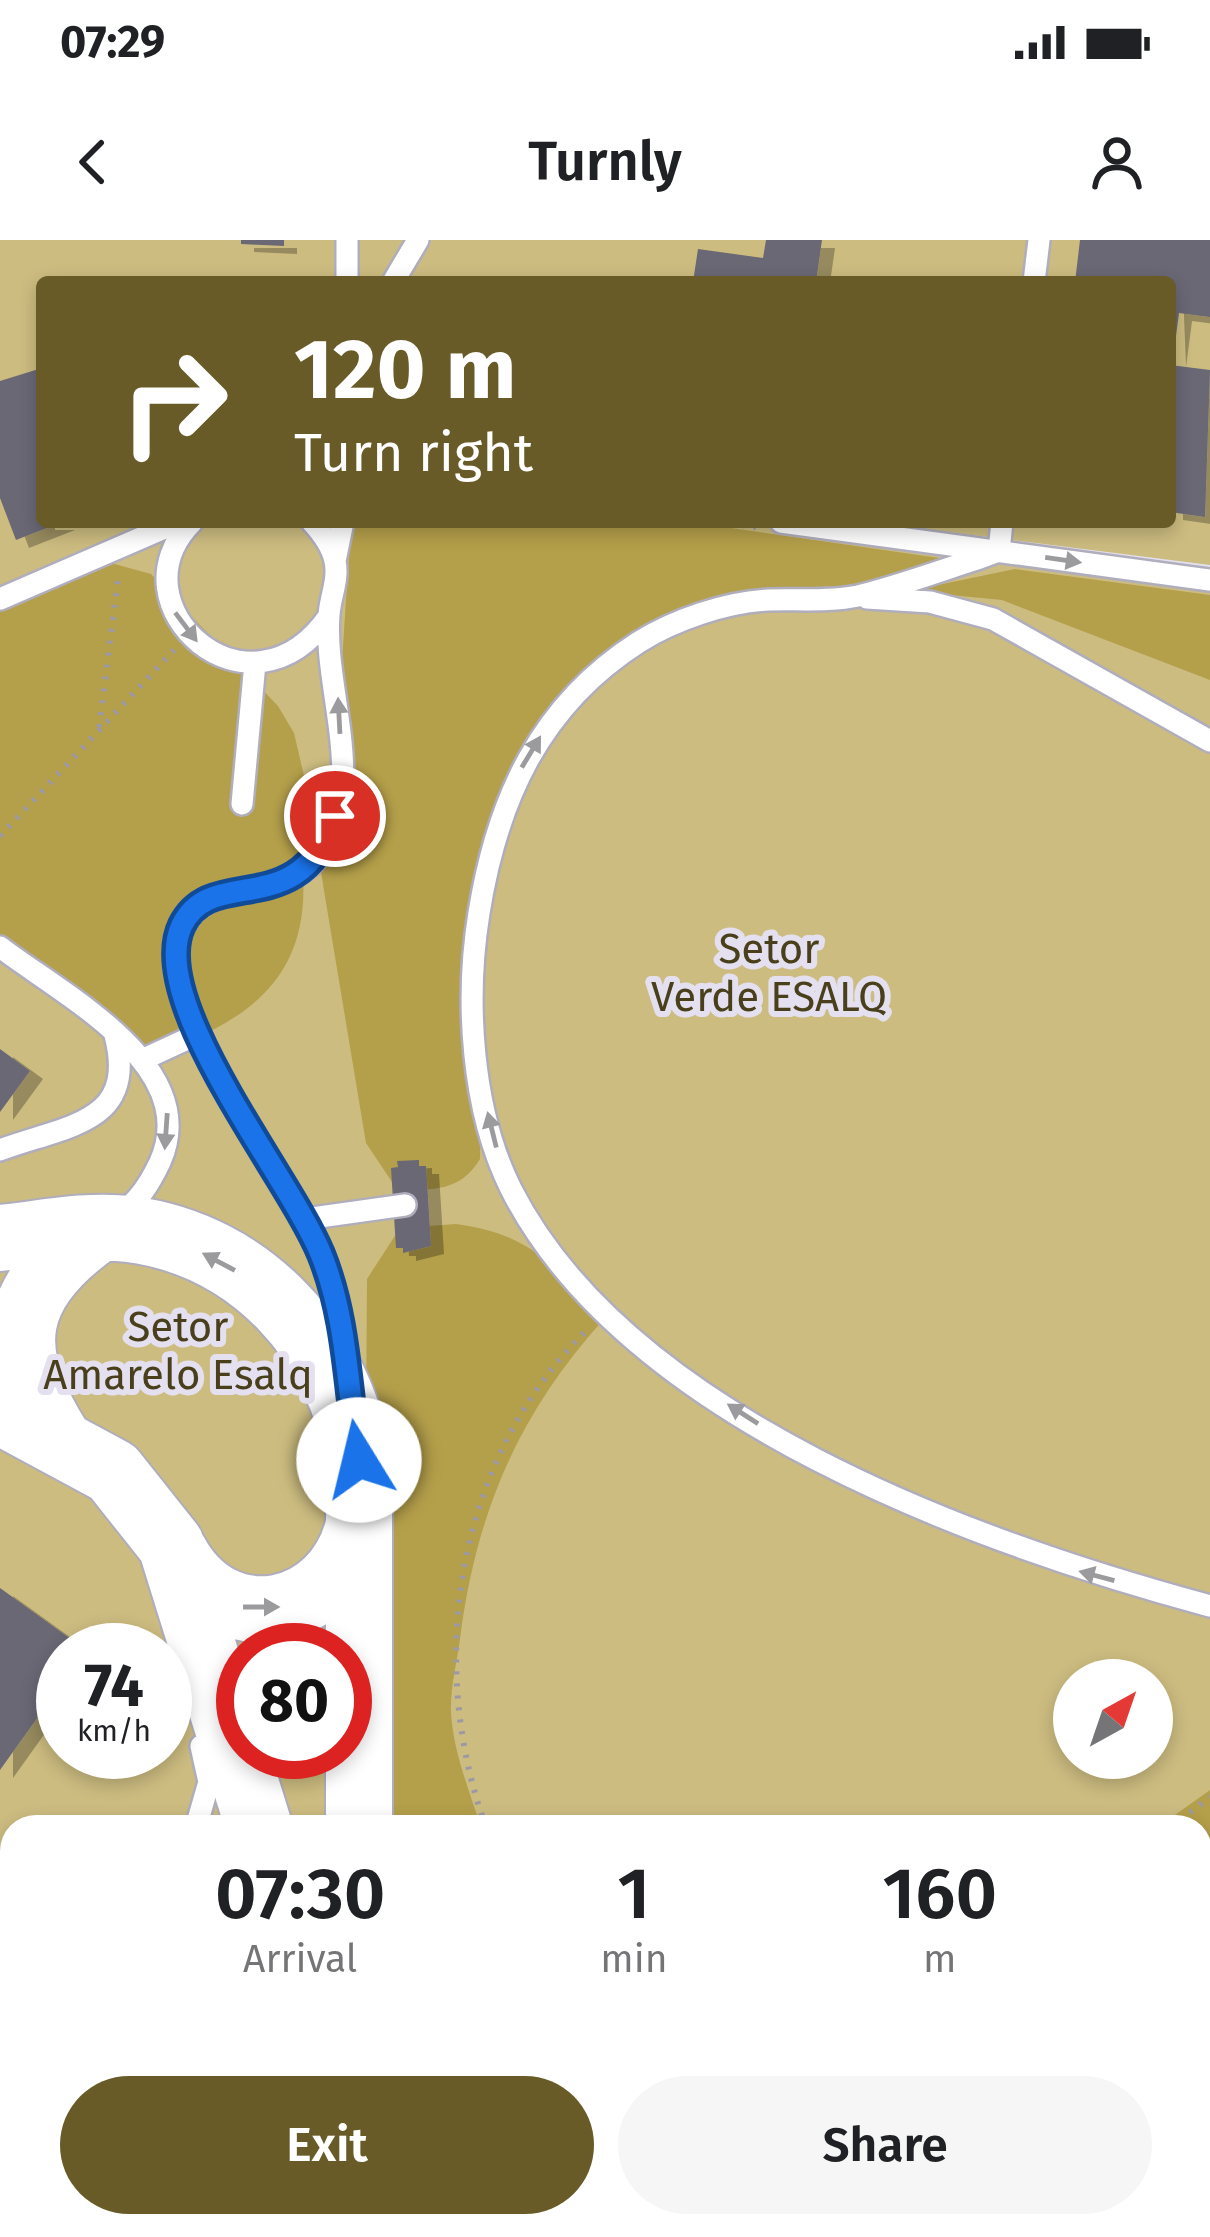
<!DOCTYPE html>
<html lang="en">
<head>
<meta charset="utf-8">
<style>
	:root { --surface:#fff; --page:#f6f6f6; --text:#202124; --muted:#757577; --accent:#685b28 }
	body { margin:0; font-family:"Fira Sans",sans-serif; background:var(--page); color:var(--text); height:100vh; display:flex; flex-direction:column; font-size:45px; white-space:nowrap }
	* { box-sizing:border-box; margin:0 }
	p { font-size:39px; color:var(--muted) }
	.icon { flex:none; width:66px; height:66px; fill:none; stroke:currentColor; stroke-width:2; stroke-linecap:round; stroke-linejoin:round }
	.map { position:relative; flex:1; overflow:hidden }
	.side { position:absolute; left:0px; top:1575px; width:1212px; height:423px; display:flex; flex-direction:column; background:var(--surface); border-radius:36px 36px 0 0; box-shadow:0 6px 18px #0003 }
	.side>* { flex:none }
	.guide { position:absolute; left:36px; top:36px; width:1140px; height:252px; border-radius:12px; box-shadow:0 6px 18px #0003; background:#685b28; color:#fff; overflow:hidden }
	.needle { width:78px; rotate:40deg }
	.buttons { position:absolute; left:1053px; top:1419px; display:grid; gap:24px }
	.buttons a { display:grid; place-items:center; width:120px; height:120px; border-radius:50%; background:var(--surface); box-shadow:0 6px 18px #0003; font-size:60px }
	.speed { position:absolute; left:36px; top:1383px; display:flex; gap:24px; font-size:60px; font-weight:700; text-align:center }
	.speed>* { display:grid; place-content:center; width:156px; height:156px; border-radius:50%; background:var(--surface); box-shadow:0 6px 18px #0003; line-height:1 }
	.speed small { font-size:30px; font-weight:400 }
	.speed .limit { border:18px solid #d22; background:#fff; color:#111 }
	.pin { position:absolute; display:grid; place-items:center; width:102px; height:102px; color:#fff; margin:-51px; border:6px solid #fff; border-radius:50%; box-shadow:0 3px 12px #0007 }
	.me { position:absolute; width:132px; margin:-66px; rotate:351deg; stroke-linejoin:round; filter:drop-shadow(0 0 9px #0008) }
	.turn { display:flex; align-items:center; gap:42px; height:252px; padding:0 60px; font-size:54px }
	.turn .icon { width:156px; height:156px; stroke-width:2.5 }
	.turn b { display:block; font-size:84px; line-height:102px }
	.eta { display:flex; justify-content:space-evenly; align-items:center; height:204px; text-align:center }
	.eta b { font-size:72px; font-weight:600; line-height:84px }
	.button { display:flex; gap:24px; margin-top:auto; padding:24px 60px }
	.button a { flex:1; height:138px; border-radius:72px; background:var(--accent); color:#fff; font-size:48px; font-weight:600; line-height:138px; text-align:center }
	.button a+a { background:var(--page); color:var(--text) }
	.status { display:flex; justify-content:space-between; align-items:center; height:84px; padding:0 60px; background:var(--surface); direction:ltr }
	.status svg { height:33px; fill:currentColor }
	header { display:flex; justify-content:space-between; align-items:center; height:156px; padding:0 60px; background:var(--surface); font-size:54px; font-weight:600 }
	.map>svg:first-child { display:block }
</style>
</head>
<body>
<div class="status"><b>07:29</b><svg viewBox="0 0 49 12"><path d="M0 12V9h3v3zM5 12V6h3v6zM10 12V3h3v9zM15 12V0h3v12zM26 1h20v11H26zM47 4h2v5h-2z"/></svg></div>
<header><svg class="icon" aria-label="back" viewBox="0 0 24 24"><path d="M15 5l-7 7 7 7"/></svg>Turnly<svg class="icon" aria-label="person" viewBox="0 0 24 24"><circle cx="12" cy="8" r="4"/><path d="M4 21q1-7 8-7t8 7"/></svg></header>
<div class="map">
<svg width="1210" height="1997" viewBox="0 0 1210 1997">
	<defs>
		<filter id="shadow"><feDropShadow dx="13" dy="8" stdDeviation="0" flood-color="#0004"/></filter>
	</defs>
	<rect width="100%" height="100%" fill="#e4e0f0"/>
	<!-- green -->
	<path fill="#ccbc80" fill-rule="evenodd" d="M0,0H346V42H42V282H761L1210,343V1997H370V1986H1200V1587H12V1986H267L268,1997H0ZM63,1410H165V1512H63ZM243,1410H345V1512H243ZM1074,1440H1152V1518H1074Z
		M354,0H1210V325L868,282H1170V42H354Z"/>
	<!-- forest -->
	<path fill="#b49f4a" d="M351,282H690L988,325L668,380L562,457L484,615L480,919C460,952 434,949 398,951L366,903L311,572C301,599 305,633 303,663C296,759 223,789 144,819L0,707V364L111,323L151,334L278,466L294,493L311,566L341,531L339,468Z
		M1015,329L1210,355V440L1002,360L909,351Z
		M456,984C531,994 555,1026 604,1079C518,1174 476,1273 460,1399C457,1422 450,1449 451,1472C453,1511 469,1550 481,1587H377L365,1319L367,1039L400,988Z
		M1210,1550V1820L1200,1817V1587H1158Z"/>
	<!-- building -->
	<path fill="#6a6775" filter="url(#shadow)" d="M241,0H284V6L241,4Z
		M766,0H822L816,42H693L698,9L763,18Z
		M1080,0H1210V77L1179,73L1173,119L1170,42H1075Z
		M1170,125L1210,130L1205,277L1170,272Z
		M42,128V282H62L16,300L0,258V141Z
		M0,809L30,831L0,872Z
		M419,920V926H426L431,1006L403,1013V1008H396L391,928L398,927L397,921Z
		M0,1348L86,1410H63V1442L0,1530Z"/>
	<g fill="none" stroke-linecap="round" stroke-linejoin="round">
		<defs>
			<path id="service" d="M347,42V0
				M393,42L418,0
				M1034,42L1039,0
				M192,282C110,365 249,491 329,376
				M312,282C322,293 332,306 335,321C339,340 330,357 329,375C323,451 370,549 318,617C277,671 191,626 176,710C164,773 272,918 304,978C328,1022 340,1068 347,1117
				M781,282L1210,340
				M1002,282L999,311L980,318C939,331 899,346 858,356C830,362 797,359 768,360C726,362 674,380 639,402C540,465 497,560 479,673C465,759 471,869 511,949C627,1178 977,1303 1210,1366
				M335,321L343,282
				M867,358L930,362L993,379L1210,501
				M0,359L178,282
				M242,564L255,423
				M0,707C64,756 203,826 160,922C150,943 139,961 120,974
				M144,819L198,794
				M0,910C67,885 138,884 115,795
				M305,979L405,965
				M196,1587L209,1542L201,1506
				M1200,1925L1210,1927
				M553,1997V1996
				M964,1997L976,1986"/>
			<path id="tertiary" d="M1200,1862L1210,1863"/>
			<path id="trunk" d="M0,998C41,994 87,984 129,989C252,1005 339,1103 359,1220V1587
				M0,1171L113,1232L171,1305L259,1587
				M58,1199C1,1109 10,1051 98,989
				M175,1313C223,1403 338,1379 359,1284
				M301,1986L302,1997
				M364,1986V1997"/>
		</defs>
		<!-- service casing -->
		<use href="#service" stroke="#b0adbc" stroke-width="26"/>
		<!-- tertiary casing -->
		<use href="#tertiary" stroke="#b0adbc" stroke-width="52"/>
		<!-- trunk casing -->
		<use href="#trunk" stroke="#b0adbc" stroke-width="70"/>
		<!-- path -->
		<path stroke="#9c99a5" stroke-width="6" stroke-dasharray="3 9" stroke-linecap="butt" d="M300,42L320,38
			M718,282L756,287
			M99,487L118,339
			M0,596L174,410
			M486,1587C425,1420 457,1217 587,1090
			M1171,1587L1210,1557
			M1200,1747L1210,1752"/>
		<!-- service -->
		<use href="#service" stroke="#fff" stroke-width="21"/>
		<!-- tertiary -->
		<use href="#tertiary" stroke="#fff" stroke-width="48"/>
		<!-- trunk -->
		<use href="#trunk" stroke="#fff" stroke-width="66"/>
	</g>
	<!-- one-way arrows -->
	<defs><path id="oneway-solid" d="M-6-.8H1V-3.2L6.5 0L1 3.2V.8H-6Z" transform="scale(3)"/></defs>
	<g fill="#9b9a9d">
		<use href="#oneway-solid" transform="translate(1063 320) rotate(8)"/>
		<use href="#oneway-solid" transform="translate(186 387) rotate(53)"/>
		<use href="#oneway-solid" transform="translate(339 476) rotate(-93)"/>
		<use href="#oneway-solid" transform="translate(531 512) rotate(-59)"/>
		<use href="#oneway-solid" transform="translate(492 890) rotate(-104)"/>
		<use href="#oneway-solid" transform="translate(166 891) rotate(94)"/>
		<use href="#oneway-solid" transform="translate(219 1022) rotate(-152)"/>
		<use href="#oneway-solid" transform="translate(743 1174) rotate(-147)"/>
		<use href="#oneway-solid" transform="translate(1097 1336) rotate(-165)"/>
		<use href="#oneway-solid" transform="translate(261 1367)"/>
	</g>
	<g fill="none" stroke-linecap="round" stroke-linejoin="round">
		<defs>
			<path id="route" d="M335,576C299,685 213,623 182,685C145,761 289,936 321,1014C348,1081 347,1150 359,1220"/>
		</defs>
		<!-- route casing -->
		<use href="#route" stroke="#114b97" stroke-width="30"/>
		<!-- route -->
		<use href="#route" stroke="#1a73e8" stroke-width="21"/>
	</g>
	<g text-anchor="middle" stroke-width="12" stroke-linejoin="round" paint-order="stroke">
		<!-- park labels -->
		<g font-size="42" fill="#49401b" stroke="#e4e0f0">
			<text x="769" y="723">Setor<tspan x="769" dy="48">Verde ESALQ</tspan></text>
			<text x="178" y="1101">Setor<tspan x="178" dy="48">Amarelo Esalq</tspan></text>
		</g>
	</g>
</svg>
<div class="buttons">
<a><svg class="needle" viewBox="-14 -14 28 28"><path d="M0-13l5 13h-10z" fill="#e53935"/><path d="M0 13l5-13h-10z" fill="#757577"/></svg></a>
</div>
<div class="speed"><div>74<small>km/h</small></div><div class="limit">80</div></div>
<div class="pin" style="left:335px;top:576px;background:#d93025"><svg class="icon" aria-label="arrive" viewBox="0 0 24 24"><path d="M6 21V4h12l-3 4 3 4H6"/></svg></div>
<svg class="me" style="left:359px;top:1220px" viewBox="-20 -20 40 40"><circle r="19" fill="#fff"/><path d="M0-13L10 11 0 6-10 11z" fill="#1a73e8"/></svg>
<div class="guide">
<div class="turn"><svg class="icon" aria-label="right" viewBox="0 0 24 24"><path d="M7 20v-9h11M14 6l5 5-5 5"/></svg><div><b>120 m</b>Turn right</div></div>
</div>
<section class="side">
<div class="eta">
<div><b>07:30</b><p>Arrival</p></div>
<div><b>1</b><p>min</p></div>
<div><b>160</b><p>m</p></div>
</div>
<div class="button"><a>Exit</a><a>Share</a></div>
</section>
</div>
</body>
</html>
